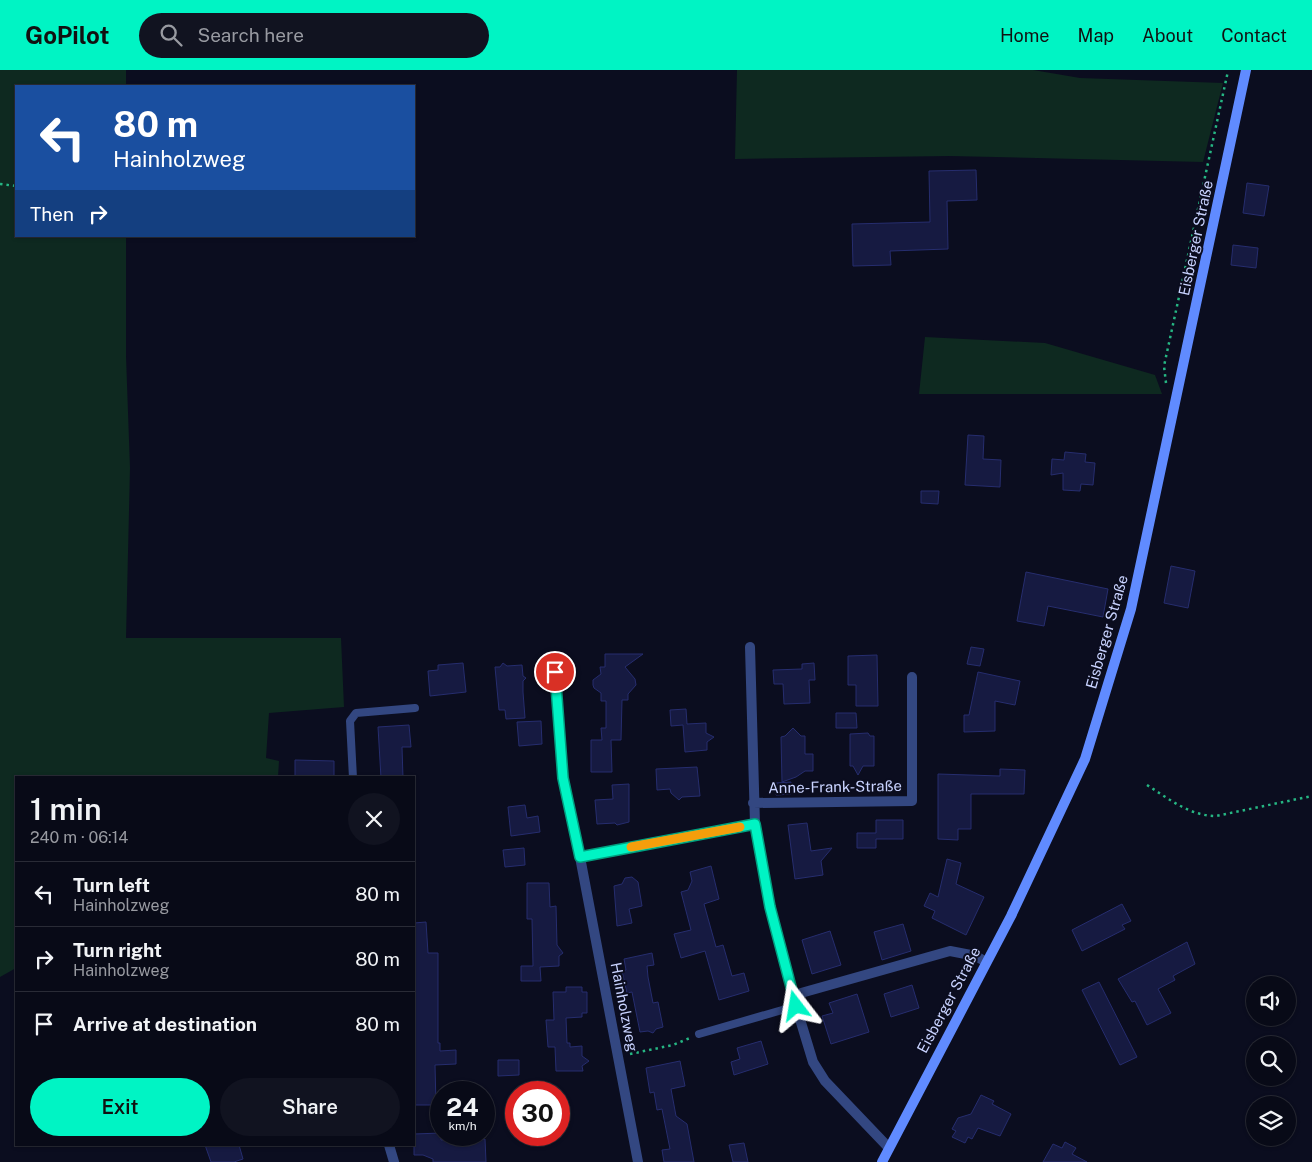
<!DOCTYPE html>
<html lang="en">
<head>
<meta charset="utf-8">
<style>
	:root { --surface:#080a17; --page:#111320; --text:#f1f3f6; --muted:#989aa1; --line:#292b36; --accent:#00f4c4 }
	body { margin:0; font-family:"Public Sans",sans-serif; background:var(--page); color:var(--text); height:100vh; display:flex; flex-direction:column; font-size:19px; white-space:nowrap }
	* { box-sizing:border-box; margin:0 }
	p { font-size:16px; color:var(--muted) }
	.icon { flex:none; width:28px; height:28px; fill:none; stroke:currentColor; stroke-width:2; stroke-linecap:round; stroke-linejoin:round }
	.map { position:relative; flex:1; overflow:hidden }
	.drawer { position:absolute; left:15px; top:706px; width:400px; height:370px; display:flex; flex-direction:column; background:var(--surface); border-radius:0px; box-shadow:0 1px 4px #0004,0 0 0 1px var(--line) }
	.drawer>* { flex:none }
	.top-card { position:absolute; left:15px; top:15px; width:400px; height:152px; border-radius:0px; box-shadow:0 1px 4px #0004,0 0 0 1px var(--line); background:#1a4fa0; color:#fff; overflow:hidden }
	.tools { position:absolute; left:1246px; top:906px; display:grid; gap:10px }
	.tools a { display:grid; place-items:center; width:50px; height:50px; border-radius:50%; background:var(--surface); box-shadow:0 1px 4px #0004,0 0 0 1px var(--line); font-size:25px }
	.speed { position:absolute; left:430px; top:1011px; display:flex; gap:10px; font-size:25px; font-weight:700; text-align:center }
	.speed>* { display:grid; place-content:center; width:65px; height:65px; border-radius:50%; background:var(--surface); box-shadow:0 1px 4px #0004,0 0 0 1px var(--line); line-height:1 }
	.speed small { font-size:12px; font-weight:400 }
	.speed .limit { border:8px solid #d22; background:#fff; color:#111 }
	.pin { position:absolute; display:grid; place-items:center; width:42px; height:42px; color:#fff; margin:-21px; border:2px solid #fff; border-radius:50%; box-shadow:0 1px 5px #0007 }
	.me { position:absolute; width:55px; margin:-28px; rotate:346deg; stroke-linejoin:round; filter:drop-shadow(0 0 4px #0008) }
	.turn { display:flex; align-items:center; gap:18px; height:105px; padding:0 15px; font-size:22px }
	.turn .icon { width:65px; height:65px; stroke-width:2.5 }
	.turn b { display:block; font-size:35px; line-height:42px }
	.then { display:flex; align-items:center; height:48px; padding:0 15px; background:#0003; gap:10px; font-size:19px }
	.round { display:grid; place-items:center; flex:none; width:52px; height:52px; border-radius:26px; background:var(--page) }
	.head { display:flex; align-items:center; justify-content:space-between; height:85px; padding:0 15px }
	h1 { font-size:30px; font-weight:600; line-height:38px }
	.cta { display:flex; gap:10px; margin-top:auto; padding:10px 15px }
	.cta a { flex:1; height:58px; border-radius:30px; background:var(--accent); color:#111; font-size:20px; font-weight:600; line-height:58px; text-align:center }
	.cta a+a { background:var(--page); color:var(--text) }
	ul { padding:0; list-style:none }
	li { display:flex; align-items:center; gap:15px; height:65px; padding:0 15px; border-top:1px solid var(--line) }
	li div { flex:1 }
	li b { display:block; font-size:19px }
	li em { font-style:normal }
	header { display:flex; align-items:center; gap:30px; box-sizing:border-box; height:70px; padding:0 25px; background:var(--accent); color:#111 }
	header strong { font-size:24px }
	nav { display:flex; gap:28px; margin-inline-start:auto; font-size:18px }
	.search { width:350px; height:45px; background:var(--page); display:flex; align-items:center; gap:12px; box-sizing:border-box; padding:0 18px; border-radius:28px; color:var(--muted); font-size:19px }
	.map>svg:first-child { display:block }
</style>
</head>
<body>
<header>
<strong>GoPilot</strong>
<div class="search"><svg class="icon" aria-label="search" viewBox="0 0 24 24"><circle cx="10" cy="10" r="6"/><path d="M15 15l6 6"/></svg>Search here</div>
<nav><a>Home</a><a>Map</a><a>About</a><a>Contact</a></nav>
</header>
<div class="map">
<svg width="1312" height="1092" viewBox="0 0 1312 1092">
	<rect width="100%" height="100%" fill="#0b0d1f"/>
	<!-- green -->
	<path fill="#0e2920" d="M0,0H126V16H16V166H126V286L130,398L126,568H341L344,637L269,643L266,688L279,691L278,707L16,708V898L0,907Z
		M737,0H1033L1080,8L1223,13L1203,92L950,86L735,89Z
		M925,267L1045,273L1155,305L1162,324H919Z"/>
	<!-- building -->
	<path fill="#161a41" stroke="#262d6e" d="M976,100L977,130L947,131L948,179L890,181L891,195L853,196L852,154L930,152L929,101Z
		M1247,113L1269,116L1264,146L1243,143Z
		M1233,175L1258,178L1256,198L1231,195Z
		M968,365L984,366L983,389L1001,390L1000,417L965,415Z
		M1065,382L1086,384L1085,392L1095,393L1093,415L1081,414L1080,421L1063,420V403L1051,405L1052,389L1064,390Z
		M921,421H939L938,434L921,433Z
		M1171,496L1195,501L1188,538L1164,533Z
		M1026,502L1108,519L1103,547L1048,536L1044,556L1017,551Z
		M971,577L984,579L980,596L967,594Z
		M605,584H643L625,597L635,609L636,615L628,624V630H622L621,670H611L612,702H591V670H602L601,658H606V631H601V623L594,618L593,615V610L601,604L600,597H605Z
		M877,585L878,636H856V615H848V586Z
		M463,593L466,622L430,626L428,601L438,600V595Z
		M503,593L507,596L522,595L523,606L526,608L523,611V622L525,648L506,649L505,640H499L495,597H500Z
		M814,593L815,610H809L810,633L784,634L783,614H774L773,600L802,599V594Z
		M978,602L1020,611L1015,635L995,631V661L964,662V645H969Z
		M686,639L687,654L706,653V663L714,667L707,672V680L685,682L683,655L671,656L670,640Z
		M836,643H856L857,658H836Z
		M541,651L542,674L519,676L517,652Z
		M409,655L411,677H402L403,708H381L378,657Z
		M793,658L801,666H805V684H813V701H805L796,707L782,712L781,667L785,666Z
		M868,663L870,666H874V696H863L858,705L853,696H850V664Z
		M295,690L334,691V708H295Z
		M697,697L700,726L682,727L679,730L671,723L670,719L657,720L656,699Z
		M1000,699L1025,700L1024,724H971V759H958V770L938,769V704L1000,706Z
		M791,712V724L776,725V713Z
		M629,714V752L617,755L615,753L597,754L595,730L613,729L612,715Z
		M525,735L527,748L538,746L540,762L511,766L508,737Z
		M876,750H903V769H876V778H857V763H876Z
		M807,753L811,781L832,778L821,791L823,805L795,809L788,755Z
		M524,778L525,795L505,797L503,780Z
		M947,789L961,793L956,814L984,827L966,865L932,848L935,841L924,836L930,823L938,827Z
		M711,796L719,829L704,834L716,877L723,875L732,906L744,903L749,921L719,930L705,881L681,888L674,864L691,860L681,822L688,820L692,811L690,802Z
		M632,807L638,812L642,836L629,839L632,853L617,856L614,816L622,814L625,808Z
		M527,813H549L550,837L556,836L557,875L563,883L559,886V896L540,897L541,911H521V896H533L532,849H527Z
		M1122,834L1131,851L1122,855L1125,859L1082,881L1072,860Z
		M426,852L428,883H438V973H440V981L456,980V994L435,995L436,1035H415L414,853Z
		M903,854L911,881L882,890L874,862Z
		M830,861L841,895L812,904L802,870Z
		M1187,872L1195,894L1173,906L1175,910L1158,919L1171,943L1147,955L1135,931L1132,932L1118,909Z
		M652,883L654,895L647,896L648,907L653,933L658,932L663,957L656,959L653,963L648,961L640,962L632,922L627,923L622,901L626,900L624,889Z
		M1099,912L1137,987L1120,995L1082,920Z
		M912,915L919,938L891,947L884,924Z
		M566,917H582V922H587V943H582V947L566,948L567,973H570V977L582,976V986L589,991L582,996L583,1001H556L555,977H548L546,950H554L553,922H566Z
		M857,924L869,962L831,974L822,946L833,943L829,933Z
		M761,971L768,994L734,1005L731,992L740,989L737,978Z
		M498,990H519V1005L498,1006Z
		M680,991L685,1016L671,1019L676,1046L687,1054L694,1092H664L662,1080L670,1079L662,1039L657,1040L654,1022L650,1023L646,998Z
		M981,1025L994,1031L992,1034L1011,1044L1000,1066L978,1058L972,1069L968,1067L965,1073L952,1067L956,1061L952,1059L958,1048L971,1044Z
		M441,1063V1070L485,1069L486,1092H433V1089L423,1085H414V1064Z
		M1065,1072L1076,1078L1072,1084L1087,1092H1043L1053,1074L1062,1078Z
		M744,1073L748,1092H733L729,1075Z
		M205,1075H239L243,1089L234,1092H211Z"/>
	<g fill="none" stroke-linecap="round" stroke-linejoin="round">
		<!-- path -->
		<path stroke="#26b683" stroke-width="2.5" stroke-dasharray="2.5 4" stroke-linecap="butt" d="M0,114L16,116
			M1195,153L1228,1
			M1166,313L1164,296L1195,153
			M1147,715C1169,729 1190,746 1216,746L1312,726
			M630,984L673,975L690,968"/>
		<!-- service -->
		<path stroke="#334781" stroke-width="8" d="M353,708L350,651L356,643L415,638
			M699,964L796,936"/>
		<!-- minor -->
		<path stroke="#334781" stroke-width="10" d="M750,577L755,754L770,837L796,936L813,992L825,1011L889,1078
			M555,602L563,708L580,787L755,754
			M753,733L912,731V607
			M580,787L638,1092
			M794,925L950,881L976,886L986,892
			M389,1075L394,1092"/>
		<!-- secondary -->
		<path stroke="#608bff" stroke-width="10" d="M882,1092L1011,846L1085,689L1131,539L1246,0"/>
	</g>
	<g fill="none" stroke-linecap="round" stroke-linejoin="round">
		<defs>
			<path id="route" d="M555,602L563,708L580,787L755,754L770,837L796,936"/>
		</defs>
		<!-- route casing -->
		<use href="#route" stroke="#009f7f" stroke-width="12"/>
		<!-- route -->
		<use href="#route" stroke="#00f4c4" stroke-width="9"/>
		<!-- slow -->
		<path stroke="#f59e0b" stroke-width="9" d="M631,777L740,757"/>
	</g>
	<g text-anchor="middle" stroke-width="4" stroke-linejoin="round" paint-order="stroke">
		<!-- street labels -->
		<g font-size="15" fill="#c9d3ff" stroke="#0b0d1f">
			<text transform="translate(1196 168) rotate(-78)" y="5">Eisberger Straße</text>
			<text transform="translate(1107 562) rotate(-74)" y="5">Eisberger Straße</text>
			<text transform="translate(835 717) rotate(-1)" y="5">Anne-Frank-Straße</text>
			<text transform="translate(949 930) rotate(-62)" y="5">Eisberger Straße</text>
			<text transform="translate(624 937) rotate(79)" y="5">Hainholzweg</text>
		</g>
	</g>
</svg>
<div class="tools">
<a><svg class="icon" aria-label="sound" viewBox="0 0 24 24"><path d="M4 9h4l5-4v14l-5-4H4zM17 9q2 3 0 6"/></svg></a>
<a><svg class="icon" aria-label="search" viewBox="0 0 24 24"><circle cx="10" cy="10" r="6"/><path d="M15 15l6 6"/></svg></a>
<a><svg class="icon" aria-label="layers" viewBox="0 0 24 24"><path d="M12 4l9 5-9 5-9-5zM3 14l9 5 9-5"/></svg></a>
</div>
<div class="speed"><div>24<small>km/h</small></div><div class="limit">30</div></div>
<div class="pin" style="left:555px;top:602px;background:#d93025"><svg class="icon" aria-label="arrive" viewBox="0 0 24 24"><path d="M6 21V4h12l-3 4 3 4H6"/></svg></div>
<svg class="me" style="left:796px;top:936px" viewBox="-20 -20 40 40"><path d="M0-17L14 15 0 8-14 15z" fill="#00f4c4" stroke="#fff" stroke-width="4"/></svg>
<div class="top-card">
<div class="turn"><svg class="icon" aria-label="left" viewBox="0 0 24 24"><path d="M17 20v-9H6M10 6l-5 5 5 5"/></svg><div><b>80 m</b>Hainholzweg</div></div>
<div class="then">Then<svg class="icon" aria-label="right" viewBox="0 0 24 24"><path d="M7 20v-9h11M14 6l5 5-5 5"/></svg></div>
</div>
<section class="drawer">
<div class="head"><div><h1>1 min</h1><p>240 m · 06:14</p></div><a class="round"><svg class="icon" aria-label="close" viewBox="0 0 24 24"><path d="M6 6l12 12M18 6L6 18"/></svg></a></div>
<ul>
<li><svg class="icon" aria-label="left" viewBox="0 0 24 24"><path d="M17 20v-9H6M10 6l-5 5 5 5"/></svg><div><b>Turn left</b><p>Hainholzweg</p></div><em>80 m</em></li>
<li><svg class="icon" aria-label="right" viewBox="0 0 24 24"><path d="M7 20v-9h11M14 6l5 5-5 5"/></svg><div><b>Turn right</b><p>Hainholzweg</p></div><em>80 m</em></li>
<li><svg class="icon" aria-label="arrive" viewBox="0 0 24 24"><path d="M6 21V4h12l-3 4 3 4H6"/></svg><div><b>Arrive at destination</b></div><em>80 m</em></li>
</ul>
<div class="cta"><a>Exit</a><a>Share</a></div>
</section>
</div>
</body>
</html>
